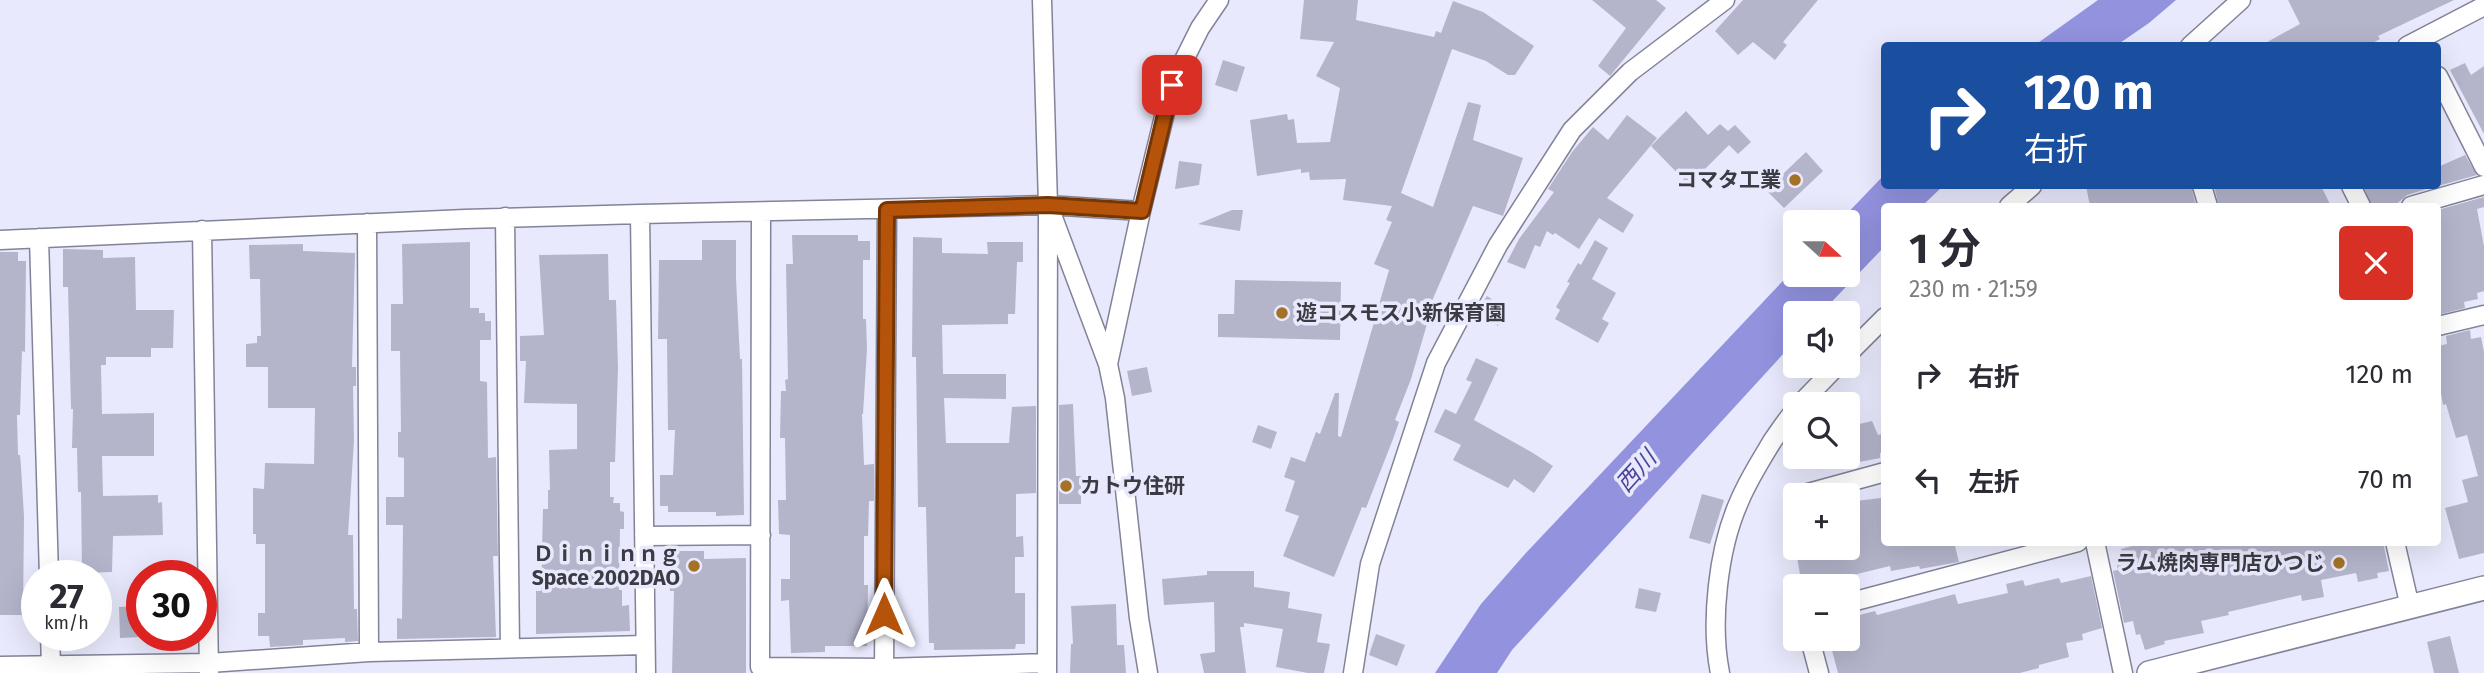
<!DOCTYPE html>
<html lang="ja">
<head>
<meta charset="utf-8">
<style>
	:root { --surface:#fff; --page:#f2f2f3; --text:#2b2b33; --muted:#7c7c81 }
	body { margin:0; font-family:"Fira Sans","Noto Sans JP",sans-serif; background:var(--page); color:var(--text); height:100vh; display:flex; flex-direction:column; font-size:26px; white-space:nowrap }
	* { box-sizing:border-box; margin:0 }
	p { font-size:23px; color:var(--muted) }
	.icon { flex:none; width:38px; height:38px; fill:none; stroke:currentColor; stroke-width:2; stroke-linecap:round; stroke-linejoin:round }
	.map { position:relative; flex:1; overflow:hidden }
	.drawer { position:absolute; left:1881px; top:203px; width:560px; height:343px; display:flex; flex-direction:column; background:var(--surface); border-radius:7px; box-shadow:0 7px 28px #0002 }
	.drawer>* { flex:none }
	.guide { position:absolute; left:1881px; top:42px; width:560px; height:147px; border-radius:7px; box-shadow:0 7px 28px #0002; background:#1a4fa0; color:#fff; overflow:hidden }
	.needle { width:46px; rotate:111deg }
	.tools { position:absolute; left:1783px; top:210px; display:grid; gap:14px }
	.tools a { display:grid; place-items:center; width:77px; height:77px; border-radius:7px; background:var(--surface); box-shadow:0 7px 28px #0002; font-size:35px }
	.speed { position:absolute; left:21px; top:560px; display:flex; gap:14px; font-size:35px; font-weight:700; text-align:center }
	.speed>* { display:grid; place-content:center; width:91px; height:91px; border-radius:50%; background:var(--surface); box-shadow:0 7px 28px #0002; line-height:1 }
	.speed small { font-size:18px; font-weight:400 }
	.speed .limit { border:10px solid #d22; background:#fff; color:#111 }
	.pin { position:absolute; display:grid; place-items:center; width:60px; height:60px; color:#fff; margin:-30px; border-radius:14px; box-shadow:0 4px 10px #0006 }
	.me { position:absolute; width:77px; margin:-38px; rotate:0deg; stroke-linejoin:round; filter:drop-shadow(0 0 5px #0008) }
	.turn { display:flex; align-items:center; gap:24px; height:147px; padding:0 28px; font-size:32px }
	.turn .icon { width:91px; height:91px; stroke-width:2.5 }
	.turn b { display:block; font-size:49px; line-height:60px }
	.round { display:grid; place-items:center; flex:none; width:74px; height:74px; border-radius:7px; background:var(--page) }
	.headline { display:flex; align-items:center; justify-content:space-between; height:119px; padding:0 28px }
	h1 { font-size:42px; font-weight:700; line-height:52px }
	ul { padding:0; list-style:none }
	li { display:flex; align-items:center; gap:21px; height:105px; padding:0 28px }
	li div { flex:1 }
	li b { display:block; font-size:26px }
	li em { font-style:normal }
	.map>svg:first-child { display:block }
</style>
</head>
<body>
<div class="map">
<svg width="2484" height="673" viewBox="0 0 2484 673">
	<rect width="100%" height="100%" fill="#e8e9fc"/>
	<!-- water -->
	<path fill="#9292df" d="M2098,0H2176L2149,23L2117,45H2035Z
		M1885,174V186H1943L1922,206H1885V246L1821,313H1796L1795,341L1512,650L1497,673H1435L1481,604L1525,554L1795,268L1796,275H1848V222H1839Z"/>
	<!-- building -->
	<path fill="#b4b5cb" d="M1304,0H1358L1356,20L1434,37L1436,31L1441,33L1453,1L1483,12L1534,46L1515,75H1508L1486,61L1452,49L1401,193L1433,207L1468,102L1481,105L1473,140L1523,158L1503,216L1473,206L1432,301L1441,305L1433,326L1427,324L1411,379L1395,420L1399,422L1393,439L1366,508L1362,507L1334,577L1283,556L1299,516L1285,511L1295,481L1284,477L1291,457L1305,462L1316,432L1320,434L1335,393H1339L1338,436L1341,437L1389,270L1374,264L1392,222L1386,220L1392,206L1343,200L1346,179L1310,180L1309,172L1301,173V169L1257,176L1250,120L1287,114L1288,120L1294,119L1297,143L1330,142L1340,88L1316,76L1334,42L1300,39Z
		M1592,0H1656L1666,8L1610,76L1598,66L1626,28Z
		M1743,0H1818L1783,42L1787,45L1775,60L1753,42L1738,55L1715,31Z
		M2288,0H2454L2378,36L2380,39L2367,46H2260L2300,24Z
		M1223,60L1245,67L1237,92L1215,85Z
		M2465,63L2471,75L2484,66V134L2450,70Z
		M1686,111L1708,135L1720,124L1728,131L1735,125L1751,142L1738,154L1729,145L1689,185L1651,146Z
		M1627,115L1657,138L1607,198L1634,215L1623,233L1599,218L1579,249L1555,233L1553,235L1547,231L1540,247L1535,245L1525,269L1507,262L1519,239L1554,192L1548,189L1572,152L1593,127L1608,140Z
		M1806,152L1823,171L1784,208L1766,190Z
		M2465,155L2477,175L2438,186V167Z
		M1179,161L1202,164L1199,185L1175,189Z
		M2086,186H2191L2196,206H2090Z
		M2214,186H2321L2331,206H2219Z
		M2363,186H2436L2407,195L2394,206H2372Z
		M2484,197V207L2477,209L2484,246V291L2477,293L2478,299L2464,302L2465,308L2441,314L2438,296V210Z
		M1232,210H1243L1240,231L1198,224Z
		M792,235H858V241H870V260H863V319H866L867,349L863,414H862L864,465L874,464V501H869L868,536H864V585H868L867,646H825V652L791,653L789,600L781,601V579H790V535L779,534L778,500H786L785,438H780L781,391H786L785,380L788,379L786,264H793Z
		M913,237L942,238V253L988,254L987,242H1023V262H1017L1015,314H1008V324L942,325L943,374H1006V399L944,398L946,443H1009L1012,407L1036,406V493L1016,494V537L1023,536L1024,557H1015V593H1025V644H1016L1015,649L934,650V643H929L926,507H918L916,357H912Z
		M702,240H736V278L740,359H742L744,515L716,516V512H668V506H660V475H673L675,430H668L667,339H658L659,260H702Z
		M1595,240L1608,248L1592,279L1616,293L1602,319L1609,323L1598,343L1555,319L1560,310L1556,307L1570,283L1567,282L1578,263L1581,265Z
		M470,242V308H479V313H485V321H491V340H480V381L487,382L488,458L496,457L498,556H493L496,637L397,639V618L402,619L403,525H386V497H404V458L398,457V432H401L400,351H391V304H403L402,244Z
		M303,244V251L355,253L352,367H356V386H353L354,440L348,535H353L354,609H357L358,641L345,642V638L303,640V645L270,647L269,636H258V613H265V544H256V534H253V488L264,489L265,463L314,464L315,408H268V367H246V344L257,343V336H261L260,279H250L249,245Z
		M63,249L103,250V258L135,257L136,310H174L173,348H151V357H106V365H101L102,414L154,413V456H102L103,496L158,495V503L162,502L163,535L113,536L112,572L82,573L81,492H78L77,448H72L73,409H71L68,287H63Z
		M0,252H18V261H26L25,352L22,351L20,415H17L18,455H20L21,467L24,516L23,615H0Z
		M608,254L609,300H616L618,368L615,462H610V497H614L613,503H620V511L624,512V529H620L619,590H622V606L629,605L630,631L536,634V591H541L543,509H548V490H550L549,450L577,449V404L524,403L526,361H520V336L544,335L539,255Z
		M1235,280L1341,282L1340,340L1218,337V314H1234Z
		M1487,296L1508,310L1498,326L1477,312Z
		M2470,330L2471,339L2481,337L2484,352V553L2459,559L2445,508L2468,502L2462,480L2478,476L2467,435L2456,438L2446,404L2443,405L2438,375V346L2447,344L2446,336Z
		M1476,358L1498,368L1474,420L1533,453L1553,466L1534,493L1514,479L1508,488L1453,460L1461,445L1434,432L1445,409L1456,414L1472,382L1466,380Z
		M1147,367L1152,392L1132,396L1127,371Z
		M1073,404L1076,476H1081V504H1059V405Z
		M1872,421L1878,435L1885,433V452L1880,453V458L1854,463L1848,443V432L1851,426Z
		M1258,425L1277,432L1271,449L1252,442Z
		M1702,494L1724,500L1710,544L1689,538Z
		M1881,498L1885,516V542H1954L1959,562L1920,569L1919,566L1891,571L1890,566L1853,575L1856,586H1802L1797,557L1803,556L1802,548H1848V502Z
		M2147,542H2383L2389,571L2377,573L2378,578L2358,582L2356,573L2321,580L2324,597L2302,601L2301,595L2228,612L2229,615L2201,621L2204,633L2164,641L2165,644L2145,650L2140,634L2136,635L2133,621L2124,623L2113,571L2118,570L2116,560L2123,558L2121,549Z
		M669,551H704V559L746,558V673H672L674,591H670Z
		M1207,571H1254V587L1290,592L1288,608L1322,614L1317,642L1330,644L1324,673H1308L1276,667L1283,629L1244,623V627H1240L1246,673H1204L1200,654L1215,652L1214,602L1164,605L1162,579L1207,575Z
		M2091,576L2102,628L2082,634L2083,640L2066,643L2069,657L2039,665V668L2020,673H1838L1829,639H1848V618L1875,611L1877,615L1955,594L1958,604L2008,593L2006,584L2023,580L2025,586L2059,578L2061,583Z
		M1639,588L1661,593L1656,612L1635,608Z
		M1116,604L1117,645H1124L1126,673H1070L1071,644H1073L1071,606Z
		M142,606V637L120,638L119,607Z
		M1376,634L1405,645L1397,666L1369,655Z
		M2450,636L2459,673H2434L2427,642Z"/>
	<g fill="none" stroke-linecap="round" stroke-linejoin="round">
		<defs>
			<path id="minor" d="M1042,0L1048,205L1047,673
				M2190,46L2241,0
				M2407,46L2484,6
				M2438,76L2484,167
				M2202,186L2208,206
				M2351,186L2361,206
				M2009,206L2032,186
				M2411,206L2484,185
				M761,212L760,667L884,668L1047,663
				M640,214L646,673
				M1052,215L1108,364L1115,398L1139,618L1148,673
				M505,217L510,648
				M367,223L369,652
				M202,230L209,673
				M39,238L49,576
				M0,240L465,219L640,214L1048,205L1141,211
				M2438,326L2484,315
				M1848,354L1885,317
				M1108,364L1141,211L1172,84L1200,28L1219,0
				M1800,404L1837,366
				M1801,495L1885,472
				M644,536L761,535
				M2095,542L2123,673
				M2395,542L2410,607
				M1848,603L2078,542
				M50,635L51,665
				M1810,639L1819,673
				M0,666L209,663L369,652L645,645
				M884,673L887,210
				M1353,673L1370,564L1436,363L1498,245L1572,130L1630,72L1725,0
				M1720,673C1710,623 1718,549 1739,502C1748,480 1761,460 1773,440C1780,430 1787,419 1796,409"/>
			<path id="tertiary" d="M2149,673L2484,588"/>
		</defs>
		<!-- minor casing -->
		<use href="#minor" stroke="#828398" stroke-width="21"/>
		<!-- tertiary casing -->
		<use href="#tertiary" stroke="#828398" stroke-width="26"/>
		<!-- minor -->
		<use href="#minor" stroke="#fff" stroke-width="18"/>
		<!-- tertiary -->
		<use href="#tertiary" stroke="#fff" stroke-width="23"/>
	</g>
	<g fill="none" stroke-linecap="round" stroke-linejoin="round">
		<defs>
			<path id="route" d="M884,614L887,210L1048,205L1142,211L1172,85"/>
		</defs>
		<!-- route casing -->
		<use href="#route" stroke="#753606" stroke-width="18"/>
		<!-- route -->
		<use href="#route" stroke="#b45309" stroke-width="12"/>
	</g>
	<!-- markers -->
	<g fill="#a37227" stroke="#e8e9fc" stroke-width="2.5">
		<circle cx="1795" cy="180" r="7"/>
		<circle cx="1282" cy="313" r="7"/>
		<circle cx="1066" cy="486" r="7"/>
		<circle cx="2339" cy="563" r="7"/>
		<circle cx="694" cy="566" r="7"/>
	</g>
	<g text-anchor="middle" stroke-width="7" stroke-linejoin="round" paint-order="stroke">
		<!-- poi labels -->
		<g font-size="21" font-weight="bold" fill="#3b3b44" stroke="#e8e9fc" text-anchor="end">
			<text x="1781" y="187">コマタ工業</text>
			<text x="1296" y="320" text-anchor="start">遊コスモス小新保育園</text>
			<text x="1080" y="493" text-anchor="start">カトウ住研</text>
			<text x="680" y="561">Ｄｉｎｉｎｎｇ<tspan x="680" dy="24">Space 2002DAO</tspan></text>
			<text x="2325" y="570">ラム焼肉専門店ひつじ</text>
		</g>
		<!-- water labels -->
		<g font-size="23" font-style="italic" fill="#4c439d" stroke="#e8e9fc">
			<text transform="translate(1636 471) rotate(-48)" y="8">西川</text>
		</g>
	</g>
</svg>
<div class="tools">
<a><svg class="needle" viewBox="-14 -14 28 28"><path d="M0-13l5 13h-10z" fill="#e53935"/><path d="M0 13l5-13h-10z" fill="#7c7c81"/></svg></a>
<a><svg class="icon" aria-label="sound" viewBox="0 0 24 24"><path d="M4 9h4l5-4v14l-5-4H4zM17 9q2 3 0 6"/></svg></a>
<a><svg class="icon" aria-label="search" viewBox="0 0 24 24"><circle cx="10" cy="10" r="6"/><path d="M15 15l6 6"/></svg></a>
<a>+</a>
<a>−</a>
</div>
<div class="speed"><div>27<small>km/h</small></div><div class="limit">30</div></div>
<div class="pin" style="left:1172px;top:85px;background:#d93025"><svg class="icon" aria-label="arrive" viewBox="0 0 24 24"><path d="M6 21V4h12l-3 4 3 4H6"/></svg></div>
<svg class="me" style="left:884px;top:614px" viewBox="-20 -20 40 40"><path d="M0-17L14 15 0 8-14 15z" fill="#b45309" stroke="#fff" stroke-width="4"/></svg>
<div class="guide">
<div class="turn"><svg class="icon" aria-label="right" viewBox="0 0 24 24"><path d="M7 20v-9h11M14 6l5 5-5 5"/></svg><div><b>120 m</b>右折</div></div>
</div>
<section class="drawer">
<div class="headline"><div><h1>1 分</h1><p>230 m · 21:59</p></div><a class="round" style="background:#d93025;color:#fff"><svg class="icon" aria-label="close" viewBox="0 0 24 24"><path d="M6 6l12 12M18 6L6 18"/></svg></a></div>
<ul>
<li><svg class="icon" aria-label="right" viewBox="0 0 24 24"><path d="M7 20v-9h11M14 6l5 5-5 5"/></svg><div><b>右折</b></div><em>120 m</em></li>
<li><svg class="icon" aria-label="left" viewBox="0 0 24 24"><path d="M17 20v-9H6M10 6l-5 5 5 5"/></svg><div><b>左折</b></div><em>70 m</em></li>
</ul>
</section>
</div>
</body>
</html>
